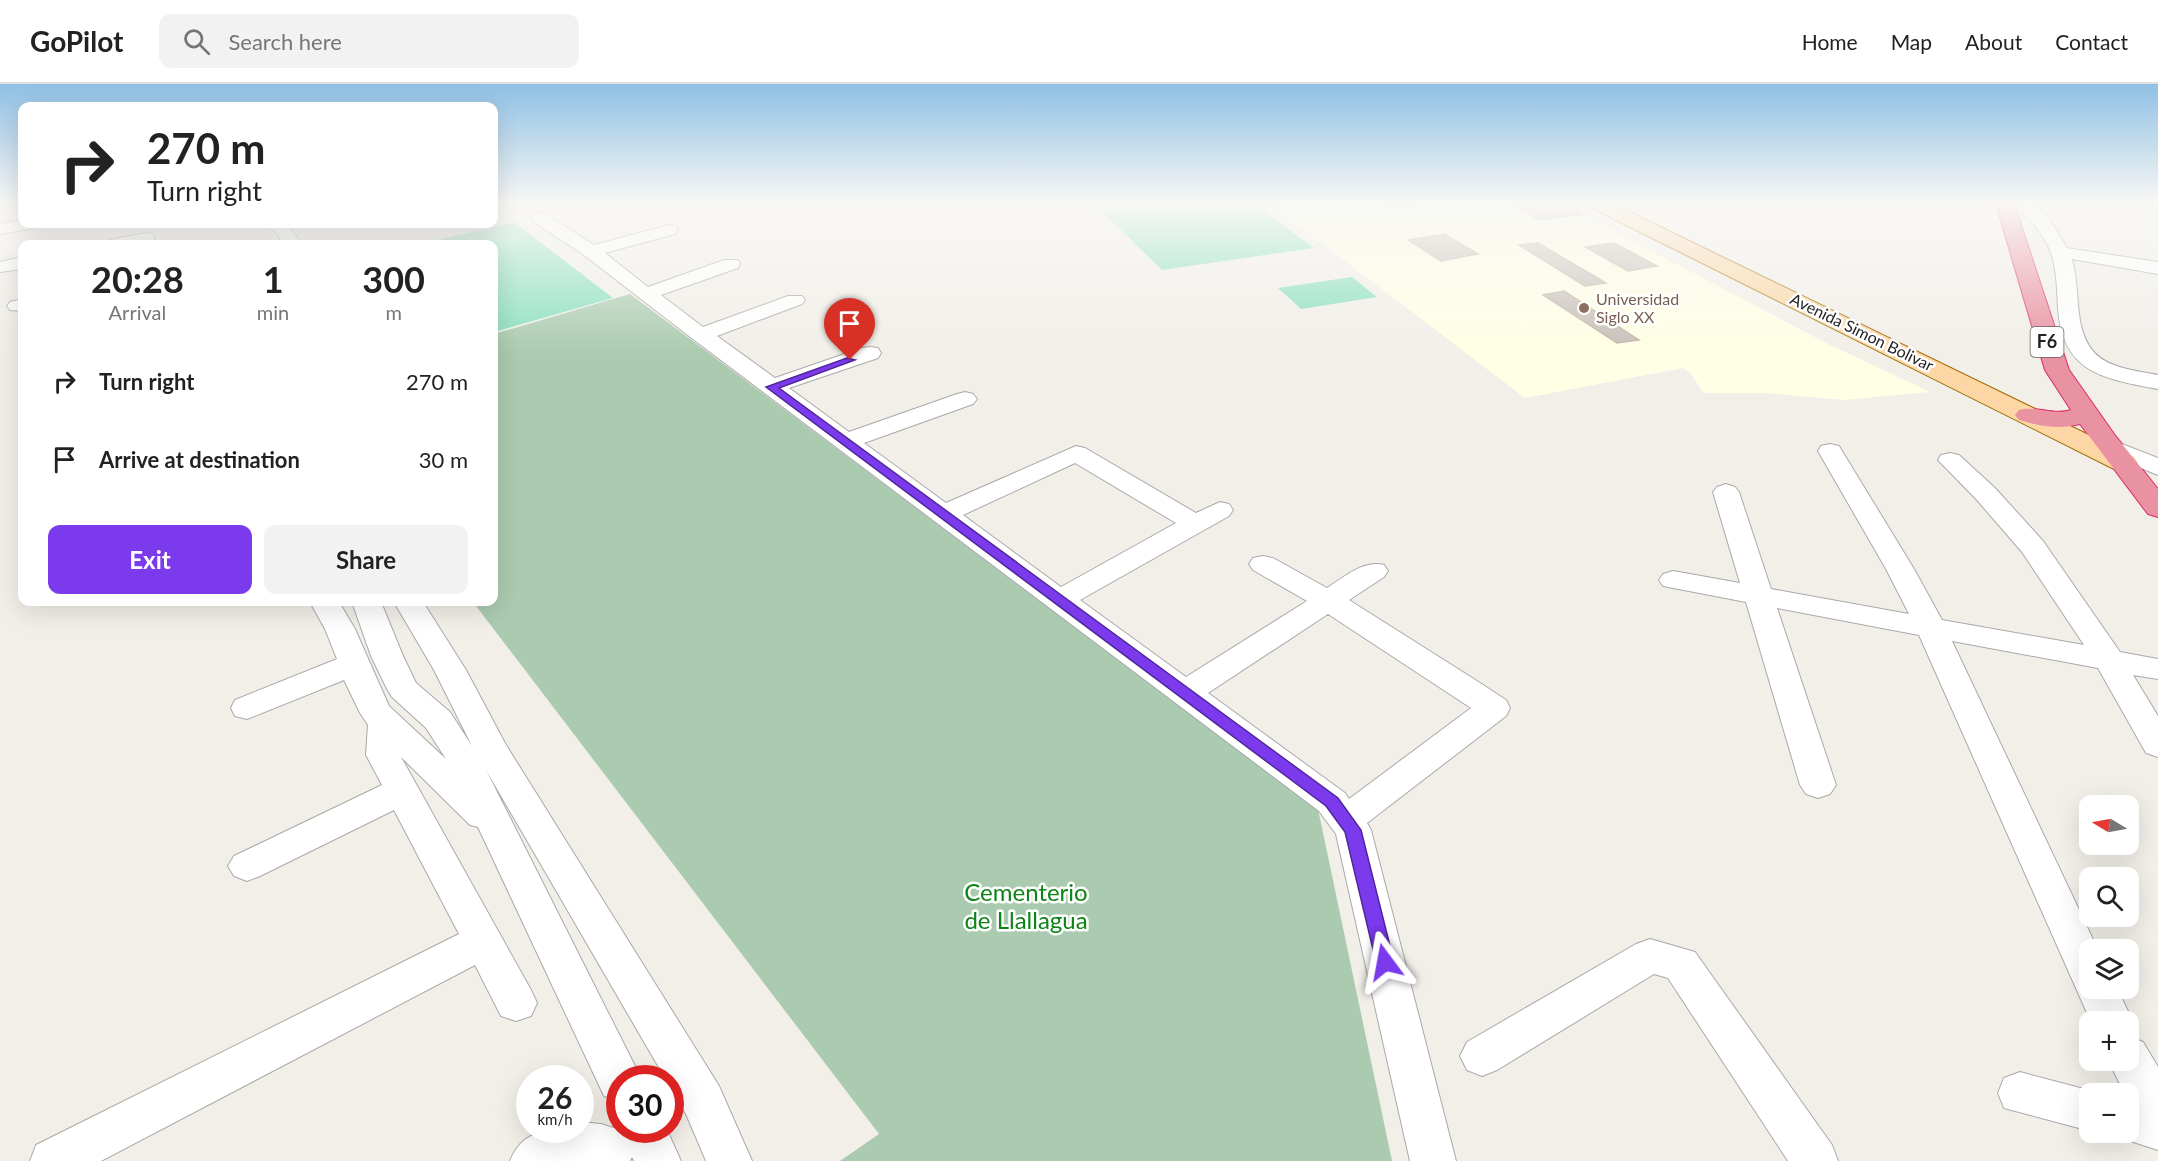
<!DOCTYPE html>
<html lang="en">
<head>
<meta charset="utf-8">
<style>
	:root { --surface:#fff; --page:#f2f2f2; --text:#222; --muted:#767676; --line:#e0e0e0; --accent:#7c3aed }
	body { margin:0; font-family:Lato,sans-serif; background:var(--page); color:var(--text); height:100vh; display:flex; flex-direction:column; font-size:22px; white-space:nowrap }
	* { box-sizing:border-box; margin:0 }
	p { font-size:20px; color:var(--muted) }
	.icon { flex:none; width:33px; height:33px; fill:none; stroke:currentColor; stroke-width:2; stroke-linecap:round; stroke-linejoin:round }
	.map { position:relative; flex:1; overflow:hidden }
	.side { position:absolute; left:18px; top:156px; width:480px; height:366px; display:flex; flex-direction:column; background:var(--surface); border-radius:12px; box-shadow:0 6px 24px #0002 }
	.side>* { flex:none }
	.hud { position:absolute; left:18px; top:18px; width:480px; height:126px; border-radius:12px; box-shadow:0 6px 24px #0002; background:#fff; color:var(--text); overflow:hidden }
	.needle { width:39px; rotate:280deg }
	.buttons { position:absolute; left:2079px; top:711px; display:grid; gap:12px }
	.buttons a { display:grid; place-items:center; width:60px; height:60px; border-radius:12px; background:var(--surface); box-shadow:0 6px 24px #0002; font-size:30px }
	.speed { position:absolute; left:516px; top:981px; display:flex; gap:12px; font-size:30px; font-weight:700; text-align:center }
	.speed>* { display:grid; place-content:center; width:78px; height:78px; border-radius:50%; background:var(--surface); box-shadow:0 6px 24px #0002; line-height:1 }
	.speed small { font-size:15px; font-weight:400 }
	.speed .limit { border:9px solid #d22; background:#fff; color:#111 }
	.pin { position:absolute; display:grid; place-items:center; width:51px; height:51px; color:#fff; margin:-62px -26px; border-radius:50% 50% 50% 0; rotate:-45deg; box-shadow:0 0 6px #0007 }
	.pin .icon { rotate:45deg }
	.me { position:absolute; width:66px; margin:-33px; rotate:347deg; stroke-linejoin:round; filter:drop-shadow(0 0 4px #0008) }
	.turn { display:flex; align-items:center; gap:21px; height:126px; padding:0 30px; font-size:27px }
	.turn .icon { width:78px; height:78px; stroke-width:2.5 }
	.turn b { display:block; font-size:42px; line-height:51px }
	.eta { display:flex; justify-content:space-evenly; align-items:center; height:102px; text-align:center }
	.eta b { font-size:36px; font-weight:700; line-height:42px }
	.button { display:flex; gap:12px; margin-top:auto; padding:12px 30px }
	.button a { flex:1; height:69px; border-radius:12px; background:var(--accent); color:#fff; font-size:24px; font-weight:700; line-height:69px; text-align:center }
	.button a+a { background:var(--page); color:var(--text) }
	ul { padding:0; list-style:none }
	li { display:flex; align-items:center; gap:18px; height:78px; padding:0 30px }
	li div { flex:1 }
	li b { display:block; font-size:22px }
	li em { font-style:normal }
	header { display:flex; align-items:center; gap:36px; box-sizing:border-box; height:84px; padding:0 30px; background:var(--surface); border-bottom:2px solid var(--line) }
	header strong { font-size:28px }
	nav { display:flex; gap:33px; margin-inline-start:auto; font-size:21px }
	.search { width:420px; height:54px; background:var(--page); display:flex; align-items:center; gap:15px; box-sizing:border-box; padding:0 21px; border-radius:12px; color:var(--muted); font-size:22px }
	.map>svg:first-child { display:block }
</style>
</head>
<body>
<header>
<strong>GoPilot</strong>
<div class="search"><svg class="icon" aria-label="search" viewBox="0 0 24 24"><circle cx="10" cy="10" r="6"/><path d="M15 15l6 6"/></svg>Search here</div>
<nav><a>Home</a><a>Map</a><a>About</a><a>Contact</a></nav>
</header>
<div class="map">
<svg width="2158" height="1077" viewBox="0 0 2158 1077">
	<rect width="100%" height="100%" fill="#f2efe9"/>
	<!-- education -->
	<path fill="#ffffe5" d="M1283,120H1378L1387,125L1436,120H1563L1828,260L1930,308L1843,316L1766,309H1704L1690,289L1683,284L1525,314L1282,129Z"/>
	<!-- cemetery -->
	<path fill="#aacbaf" d="M630,210L1318,725L1392,1077H840L879,1050L473,518H494V250Z"/>
	<!-- pitch -->
	<path fill="#88e0be" d="M1094,120H1255L1314,164L1162,186Z
		M514,138L613,214L494,248V160H420Z
		M1352,193L1377,213L1301,225L1278,204Z"/>
	<!-- building -->
	<path fill="#c7bfb8" stroke="#c4b6ab" stroke-width="1.5" d="M1511,120H1563L1583,130L1540,136Z
		M1444,150L1478,170L1441,177L1408,156Z
		M1538,159L1606,199L1585,202L1519,161Z
		M1614,159L1657,182L1628,187L1585,163Z
		M1564,207L1639,256L1617,259L1543,211Z"/>
	<g fill="none" stroke-linecap="round" stroke-linejoin="round">
		<defs>
			<path id="minor" d="M2017,120L2036,121L2051,138L2067,164L2158,178V190L2072,175C2076,190 2077,206 2078,221C2083,279 2108,282 2158,291V305C2104,295 2062,289 2058,224C2057,206 2057,187 2051,169C2044,148 2029,137 2017,120Z
				M540,129L546,130L594,161L669,141L675,142L678,146L675,150L605,169L648,203L724,176H738L740,180L738,184L661,211L703,243L788,212H802L805,216L802,220L717,252L775,294L862,264L870,263L878,264L881,269L878,274L789,304L849,348L957,310L965,308L973,310L977,315L973,320L864,359L946,419L1076,362L1085,364L1196,429L1220,418L1229,420L1233,426L1229,432L1080,516L1186,593L1307,517L1253,486L1249,480L1253,474L1263,472L1273,474L1327,504C1345,493 1363,476 1384,481L1388,487L1384,493L1349,516L1477,597L1506,616L1510,624L1506,632L1367,739L1371,746L1456,1077H1410L1336,750L1319,727L693,255L584,171L534,138L531,134L534,130ZM1075,379L1176,439L1061,503L963,431ZM1328,530L1471,624L1349,715L1345,709L1208,609Z
				M22,136V140H37L34,144L0,150V140Z
				M262,140C286,137 289,140 301,160H283L277,149Z
				M146,149L152,150L155,154L152,158L140,160H106L109,156Z
				M22,173V185L0,188V178Z
				M22,215V227L10,226L7,222L10,218Z
				M2109,355L2158,374V391L2100,367L2097,362L2100,357Z
				M1830,360L1839,362L1842,367L1914,485L1942,536L2084,561L2022,468L1977,416L1938,376L1941,371L1950,369L1959,371L1995,404L2043,457L2120,568L2158,575V595L2133,591L2158,632V673L2146,669L2098,584L1952,557L2098,866H2090V904H2117L2133,938L2128,948V938H2091L1919,551L1777,524L1836,701L1830,710L1818,714L1806,710L1800,701L1746,518L1663,502L1659,496L1663,490L1673,487L1740,499L1713,408L1717,403L1726,400L1735,403L1739,408L1771,505L1909,530L1886,485L1818,367L1821,362Z
				M310,518H339L355,545L389,622L446,675L426,644L392,613L387,605L371,572L352,518H381L403,572L416,599L450,628L472,662L434,586L394,518H423L466,586L506,661L719,1002L752,1077H706L686,1030L670,1003V994H665L486,686L641,994H620V1017L604,1012L478,743L470,741L401,673L531,906L537,919L531,932L516,937L501,932L475,881L101,1077H30L36,1061L459,850L394,726L260,792L247,797L234,792L228,782L234,772L382,701L366,671L368,641L360,629L344,596L247,635L235,632L231,624L235,616L337,575L325,545Z
				M1650,855L1695,868L1832,1061L1838,1077H1788L1668,894L1654,890L1497,986L1482,992L1467,986L1460,972L1467,958L1636,860Z
				M2128,952L2143,958L2158,983V1066L2112,1051L2111,1048H2128V1010H2125L2108,976H2128Z
				M2020,988L2103,1010H2090V1047L2004,1024L1998,1009L2004,994Z
				M580,1038L601,1040L620,1046H667L681,1077H634L632,1073L630,1077H510C523,1044 549,1046 580,1046Z"/>
			<path id="major" d="M1590,120H1613L2134,373L2138,379L2134,385L2124,387L2114,385L1592,124Z"/>
			<path id="highway" d="M1996,120H2014L2069,286L2114,350L2158,405V433L2148,430L2080,340C2059,346 2040,342 2019,336L2015,331L2019,326C2036,321 2054,332 2071,326L2045,286Z"/>
		</defs>
		<!-- minor casing -->
		<use href="#minor" stroke="#a9a9a9" stroke-width="2"/>
		<!-- major casing -->
		<use href="#major" stroke="#a06b00" stroke-width="2"/>
		<!-- highway casing -->
		<use href="#highway" stroke="#dc2a67" stroke-width="2"/>
		<!-- minor -->
		<use href="#minor" fill="#fff" fill-rule="evenodd"/>
		<!-- major -->
		<use href="#major" fill="#fcd6a4" fill-rule="evenodd"/>
		<!-- highway -->
		<use href="#highway" fill="#e892a2" fill-rule="evenodd"/>
	</g>
	<!-- sky -->
	<linearGradient id="sky" x2="0" y2="1"><stop stop-color="#8fc0e4"/><stop offset="0.44" stop-color="#f9f8f5"/><stop offset="1" stop-color="#f9f8f5" stop-opacity="0"/></linearGradient>
	<rect width="2158" height="270" fill="url(#sky)"/>
	<!-- route -->
	<path fill="#7c3aed" stroke="#51269a" stroke-width="1.5" d="M847,274L855,276L779,304L1338,714L1361,746L1394,878L1391,884L1385,886L1378,884L1376,878L1345,748L1326,722L766,303Z"/>
	<!-- markers -->
	<circle fill="#8d6e63" stroke="#fff" stroke-width="2" cx="1584" cy="224" r="6"/>
	<g text-anchor="middle" stroke-width="5" stroke-linejoin="round" paint-order="stroke">
		<!-- far-education labels -->
		<g font-size="16" fill="#785e54" stroke="#fff" text-anchor="start">
			<text x="1596" y="221">Universidad<tspan x="1596" dy="18">Siglo XX</tspan></text>
		</g>
		<!-- far-street labels -->
		<g font-size="16" fill="#222" stroke="#fff">
			<text transform="translate(1862 248) rotate(26)" y="6">Avenida Simon Bolivar</text>
		</g>
		<!-- shield labels -->
		<rect fill="#fff" stroke="#646464" stroke-width="1.5" x="2030.5" y="243" width="33" height="30" rx="4.5"/>
		<g font-size="18" font-weight="bold" fill="#222">
			<text x="2047" y="264">F6</text>
		</g>
		<!-- near-park labels -->
		<g font-size="24" fill="#0c8416" stroke="#fff">
			<text x="1026" y="817">Cementerio<tspan x="1026" dy="28">de Llallagua</tspan></text>
		</g>
	</g>
</svg>
<div class="buttons">
<a><svg class="needle" viewBox="-14 -14 28 28"><path d="M0-13l5 13h-10z" fill="#e53935"/><path d="M0 13l5-13h-10z" fill="#767676"/></svg></a>
<a><svg class="icon" aria-label="search" viewBox="0 0 24 24"><circle cx="10" cy="10" r="6"/><path d="M15 15l6 6"/></svg></a>
<a><svg class="icon" aria-label="layers" viewBox="0 0 24 24"><path d="M12 4l9 5-9 5-9-5zM3 14l9 5 9-5"/></svg></a>
<a>+</a>
<a>−</a>
</div>
<div class="speed"><div>26<small>km/h</small></div><div class="limit">30</div></div>
<div class="pin" style="left:850px;top:276px;background:#d93025"><svg class="icon" aria-label="arrive" viewBox="0 0 24 24"><path d="M6 21V4h12l-3 4 3 4H6"/></svg></div>
<svg class="me" style="left:1385px;top:878px" viewBox="-20 -20 40 40"><path d="M0-17L14 15 0 8-14 15z" fill="#7c3aed" stroke="#fff" stroke-width="4"/></svg>
<div class="hud">
<div class="turn"><svg class="icon" aria-label="right" viewBox="0 0 24 24"><path d="M7 20v-9h11M14 6l5 5-5 5"/></svg><div><b>270 m</b>Turn right</div></div>
</div>
<section class="side">
<div class="eta">
<div><b>20:28</b><p>Arrival</p></div>
<div><b>1</b><p>min</p></div>
<div><b>300</b><p>m</p></div>
</div>
<ul>
<li><svg class="icon" aria-label="right" viewBox="0 0 24 24"><path d="M7 20v-9h11M14 6l5 5-5 5"/></svg><div><b>Turn right</b></div><em>270 m</em></li>
<li><svg class="icon" aria-label="arrive" viewBox="0 0 24 24"><path d="M6 21V4h12l-3 4 3 4H6"/></svg><div><b>Arrive at destination</b></div><em>30 m</em></li>
</ul>
<div class="button"><a>Exit</a><a>Share</a></div>
</section>
</div>
</body>
</html>
